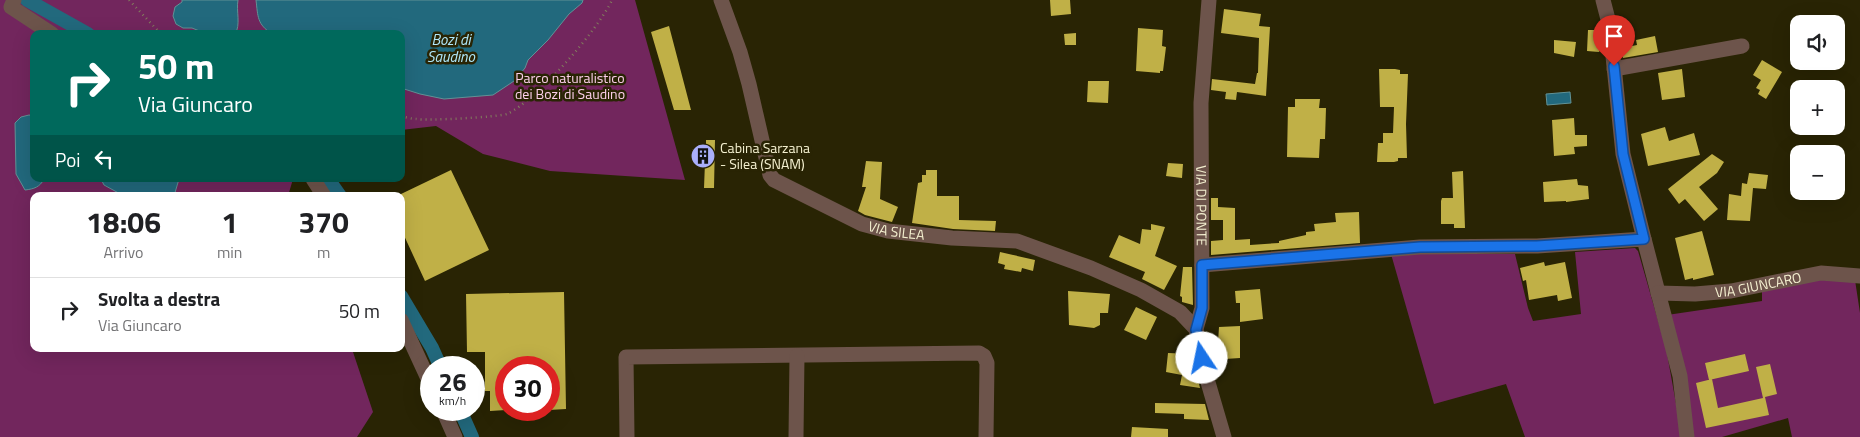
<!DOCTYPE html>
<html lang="it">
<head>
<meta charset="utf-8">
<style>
	:root { --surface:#fff; --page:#f6f6f6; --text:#202124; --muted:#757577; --line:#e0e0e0 }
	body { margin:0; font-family:"Titillium Web",sans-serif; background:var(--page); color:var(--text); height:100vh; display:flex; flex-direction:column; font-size:19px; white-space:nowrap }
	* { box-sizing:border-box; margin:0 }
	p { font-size:16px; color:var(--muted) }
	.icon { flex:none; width:28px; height:28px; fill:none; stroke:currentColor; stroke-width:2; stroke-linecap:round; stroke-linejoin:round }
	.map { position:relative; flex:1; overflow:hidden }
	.panel { position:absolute; left:30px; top:192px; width:375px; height:160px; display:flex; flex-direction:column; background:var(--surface); border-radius:10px; box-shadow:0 5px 20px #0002 }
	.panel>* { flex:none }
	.hud { position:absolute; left:30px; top:30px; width:375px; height:152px; border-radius:10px; box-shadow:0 5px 20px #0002; background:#00695c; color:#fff; overflow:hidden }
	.controls { position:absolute; left:1790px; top:15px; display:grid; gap:10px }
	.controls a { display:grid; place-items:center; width:55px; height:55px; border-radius:10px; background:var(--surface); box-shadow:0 5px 20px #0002; font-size:25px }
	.speed { position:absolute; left:420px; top:356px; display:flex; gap:10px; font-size:25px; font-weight:700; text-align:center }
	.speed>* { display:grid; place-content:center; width:65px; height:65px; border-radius:50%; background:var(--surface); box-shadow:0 5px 20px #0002; line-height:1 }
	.speed small { font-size:12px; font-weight:400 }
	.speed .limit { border:8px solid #d22; background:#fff; color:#111 }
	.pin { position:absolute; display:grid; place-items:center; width:42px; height:42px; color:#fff; margin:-51px -21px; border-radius:50% 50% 50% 0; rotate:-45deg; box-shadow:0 0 5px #0007 }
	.pin .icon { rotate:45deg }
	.me { position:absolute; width:55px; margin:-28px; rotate:349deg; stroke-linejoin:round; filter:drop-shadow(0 0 4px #0008) }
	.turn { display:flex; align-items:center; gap:18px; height:105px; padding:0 25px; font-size:22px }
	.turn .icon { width:65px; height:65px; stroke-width:2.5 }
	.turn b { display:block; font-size:35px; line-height:42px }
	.then { display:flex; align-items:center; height:48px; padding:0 25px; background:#0003; gap:10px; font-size:19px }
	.eta { display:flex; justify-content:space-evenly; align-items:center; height:85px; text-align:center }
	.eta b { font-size:30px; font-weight:700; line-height:35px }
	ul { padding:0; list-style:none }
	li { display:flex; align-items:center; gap:15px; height:65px; padding:0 25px; border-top:1px solid var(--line) }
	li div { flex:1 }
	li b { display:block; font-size:19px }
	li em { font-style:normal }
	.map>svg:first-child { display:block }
</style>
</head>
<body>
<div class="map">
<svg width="1860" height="437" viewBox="0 0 1860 437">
	<rect width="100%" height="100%" fill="#292404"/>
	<!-- green -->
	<path fill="#72265d" d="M0,0H635L685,180L550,171L483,154L436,126L401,130V34H34V179H293L288,196H34V349H352L373,412L357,437H0Z
		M1635,248L1638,251L1666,348L1682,437H1525L1506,384L1434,404L1391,254H1515L1528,308L1533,321L1581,314L1575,252Z
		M1822,277L1855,280L1860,313V437H1792L1788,418L1722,437H1693L1667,315L1762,301V288Z"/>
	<!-- water -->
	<path fill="#22697d" stroke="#619296" d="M182,0H238C236,11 241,25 235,34H207L192,28H183L176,24L173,16L175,7L182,2Z
		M256,0H583L582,3L569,14L548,40L528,60L525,68L514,81L493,95L444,99L420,94L401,88V34H272C257,24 258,17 256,0Z
		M1570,92L1571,103L1547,105L1546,94Z
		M29,115L34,116V179H44C40,187 34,189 25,190L16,174L15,123L21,117Z
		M101,179H179L174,196H145L144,195L124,196L104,185Z"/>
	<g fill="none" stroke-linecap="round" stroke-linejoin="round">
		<!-- canal -->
		<path stroke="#22697d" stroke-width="14" d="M27,0L88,34
			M328,179L340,196
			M401,296L432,348L441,368
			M460,410L472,437"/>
	</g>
	<!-- building -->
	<path fill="#c0b047" d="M1050,0H1070L1071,14L1051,16Z
		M1224,9L1261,14L1259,26L1270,27L1266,96L1237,92L1236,100L1225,99L1226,92L1211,90L1212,79L1255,84L1257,73H1258L1259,38L1221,33Z
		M669,26L691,110H674L651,32Z
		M1138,28L1163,30L1162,46L1166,47L1163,71H1160V73L1136,71Z
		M1588,30H1601L1603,50H1600L1599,52L1587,51Z
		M1076,33V45H1065L1064,34Z
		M1655,36L1658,52L1623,58L1622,48L1637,45L1636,40Z
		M1554,40L1576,42L1574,57L1554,53Z
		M1762,60L1782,72L1766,99L1758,94L1760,90L1756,88L1761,80L1753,75Z
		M1379,69H1395L1400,70V74H1408L1406,124L1407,158H1398V161L1394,162H1377L1378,143H1383V133H1393L1394,107H1380Z
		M1682,69L1685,97L1662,100L1658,73Z
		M1088,81H1109L1108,103L1087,102Z
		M1295,99H1320L1319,108H1326L1325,139H1320L1319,158L1287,157L1288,107H1295Z
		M1574,118L1575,135H1587V146L1574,147L1575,154L1554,156L1552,120Z
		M1665,127L1669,141L1694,133L1700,155L1648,166L1641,134Z
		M706,140H715L714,188H704L705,162H692V149H706Z
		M1712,154L1724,162L1717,173L1699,187L1718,209L1704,221L1685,199L1679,204L1668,189Z
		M866,161L882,162L880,199L898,207L892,222L865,215L858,211L866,187H862Z
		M1168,163L1183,164L1182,178L1166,176Z
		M451,170L489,250L425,281L401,229V194Z
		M926,170H937V196H959V220L996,221L995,231L953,229L912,223L918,183L922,182V175H926Z
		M1463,171L1465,228H1454V224H1441V201L1442,198H1453L1452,172Z
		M1749,173L1768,175L1766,189L1753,188L1750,221L1727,220L1729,194L1741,196L1742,183L1747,184Z
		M1577,179L1578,185L1588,186L1589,199L1566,202V201L1544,202L1543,182Z
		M1211,198H1218V207L1235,208V240L1250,239V245L1279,243V241L1306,235V232L1315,231L1314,224L1336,222L1335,213L1359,212L1360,243L1211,255V241L1223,240V220H1211Z
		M1151,224L1165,227L1155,256L1177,266L1164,290L1142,279L1145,272L1109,257L1119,235L1140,244L1142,229L1151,230Z
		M1702,231L1714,275L1693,280V278L1685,280L1675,238Z
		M1000,252L1035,260L1033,271L1022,268L1021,272L1004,269L1005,265L998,263Z
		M1544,262L1545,266L1565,262L1572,298L1558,301L1557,295L1529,300L1526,280L1523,281L1520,268Z
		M1183,267H1192L1193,305L1182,302V297L1180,296Z
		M1260,289L1263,319L1240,322V303H1236L1235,291Z
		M1068,291L1110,294L1108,313H1100V325L1094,328L1069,325Z
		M564,292L566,409L549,410V368H506V410L490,411V391H485V352H467L466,294Z
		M1136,307L1157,317L1146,340L1124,330Z
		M1240,326V358L1225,359V352L1211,353L1208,341L1218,342L1219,327Z
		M1168,353L1192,354L1200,388L1180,385L1182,375L1166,372Z
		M1745,354L1749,371L1709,380L1705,363Z
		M1770,364L1777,394L1765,397L1769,415L1706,428L1696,383L1712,379L1718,408L1763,398L1756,367Z
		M1155,403L1205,404L1209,420L1184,419V414L1155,413Z
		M1132,427L1168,429V437H1131Z"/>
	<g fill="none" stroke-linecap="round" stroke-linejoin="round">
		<!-- path -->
		<path stroke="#827d5d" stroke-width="2.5" stroke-dasharray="1 4" stroke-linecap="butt" d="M129,0L161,34
			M401,116C406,117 411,119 416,119C426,121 499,117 507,114C537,100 598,30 612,0"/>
		<!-- minor -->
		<g stroke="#6d544b" stroke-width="15">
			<path d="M14,0L11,7L52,34"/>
			<path id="s1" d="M721,0L740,52L749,84L770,175L774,180L862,224L888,231L952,238L1017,241L1091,268L1141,290L1180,312L1196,329"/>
			<path id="s2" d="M1209,0L1201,103L1202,308L1196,329L1205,372L1224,437"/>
			<path d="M1603,0L1610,27L1623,154L1644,239"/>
			<path d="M1614,69L1742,46"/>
			<path d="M313,179L324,196"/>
			<path d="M1202,265L1420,247L1537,246L1644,239L1680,376L1687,437"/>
			<path id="s3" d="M1658,293L1695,294L1731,291L1821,273L1860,276"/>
			<path d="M401,320L431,385"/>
			<path d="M443,410L455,437"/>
			<path d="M627,437L626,357L979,353L984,356L987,363L986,437"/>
			<path d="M796,437L797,356"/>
		</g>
	</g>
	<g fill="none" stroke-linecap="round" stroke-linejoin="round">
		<defs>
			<path id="route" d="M1202,358L1196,330L1202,308V265L1420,247L1537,246L1644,239L1623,154L1614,66"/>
		</defs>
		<!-- route casing -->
		<use href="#route" stroke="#114b97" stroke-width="12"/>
		<!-- route -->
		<use href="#route" stroke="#1a73e8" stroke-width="9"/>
	</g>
	<!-- icons -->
	<defs>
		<symbol id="building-disc" viewBox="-11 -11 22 22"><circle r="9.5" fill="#aaaffb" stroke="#292404"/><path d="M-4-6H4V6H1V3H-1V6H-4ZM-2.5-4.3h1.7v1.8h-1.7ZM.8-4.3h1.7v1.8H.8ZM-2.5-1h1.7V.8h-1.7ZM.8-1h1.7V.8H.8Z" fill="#111"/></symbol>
	</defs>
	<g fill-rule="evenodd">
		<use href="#building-disc" x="689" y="142" width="28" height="28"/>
	</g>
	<g text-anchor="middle" stroke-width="5" stroke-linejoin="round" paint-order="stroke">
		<!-- park labels -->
		<g font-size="14" fill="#fdcfec" stroke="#292404">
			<text x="570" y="83">Parco naturalistico<tspan x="570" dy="16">dei Bozi di Saudino</tspan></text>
		</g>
		<!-- poi labels -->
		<g font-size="14" fill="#f4f0d0" stroke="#292404" text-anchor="start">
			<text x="720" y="153">Cabina Sarzana<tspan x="720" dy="16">- Silea (SNAM)</tspan></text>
		</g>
		<!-- street labels -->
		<g font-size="14" fill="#f4f0d0" stroke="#292404">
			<text dy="5" stroke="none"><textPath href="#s2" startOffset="206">VIA DI PONTE</textPath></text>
			<text dy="5" stroke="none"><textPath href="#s1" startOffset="322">VIA SILEA</textPath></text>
			<text dy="5" stroke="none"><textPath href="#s3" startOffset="101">VIA GIUNCARO</textPath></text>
		</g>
		<!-- water labels -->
		<g font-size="15" font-style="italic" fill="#b0e8fb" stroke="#292404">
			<text x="451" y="45">Bozi di<tspan x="451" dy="17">Saudino</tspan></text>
		</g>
	</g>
</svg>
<div class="controls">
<a><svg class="icon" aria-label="sound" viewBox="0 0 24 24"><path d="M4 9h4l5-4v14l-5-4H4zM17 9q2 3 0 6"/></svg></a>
<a>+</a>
<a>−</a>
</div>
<div class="speed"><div>26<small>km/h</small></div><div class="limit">30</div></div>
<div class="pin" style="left:1614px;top:66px;background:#d93025"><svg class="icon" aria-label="arrive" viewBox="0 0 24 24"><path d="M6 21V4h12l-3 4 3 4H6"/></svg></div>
<svg class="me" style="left:1202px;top:358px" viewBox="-20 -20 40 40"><circle r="19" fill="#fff"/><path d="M0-13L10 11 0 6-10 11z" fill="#1a73e8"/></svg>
<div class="hud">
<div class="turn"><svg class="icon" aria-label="right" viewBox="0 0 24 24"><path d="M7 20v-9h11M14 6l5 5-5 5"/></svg><div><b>50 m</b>Via Giuncaro</div></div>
<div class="then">Poi<svg class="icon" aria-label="left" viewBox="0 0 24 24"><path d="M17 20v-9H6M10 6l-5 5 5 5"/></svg></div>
</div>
<section class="panel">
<div class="eta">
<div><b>18:06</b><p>Arrivo</p></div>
<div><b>1</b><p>min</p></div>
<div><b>370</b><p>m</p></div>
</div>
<ul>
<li><svg class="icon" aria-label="right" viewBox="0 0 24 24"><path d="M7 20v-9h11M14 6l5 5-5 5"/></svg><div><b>Svolta a destra</b><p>Via Giuncaro</p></div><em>50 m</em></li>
</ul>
</section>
</div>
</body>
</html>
